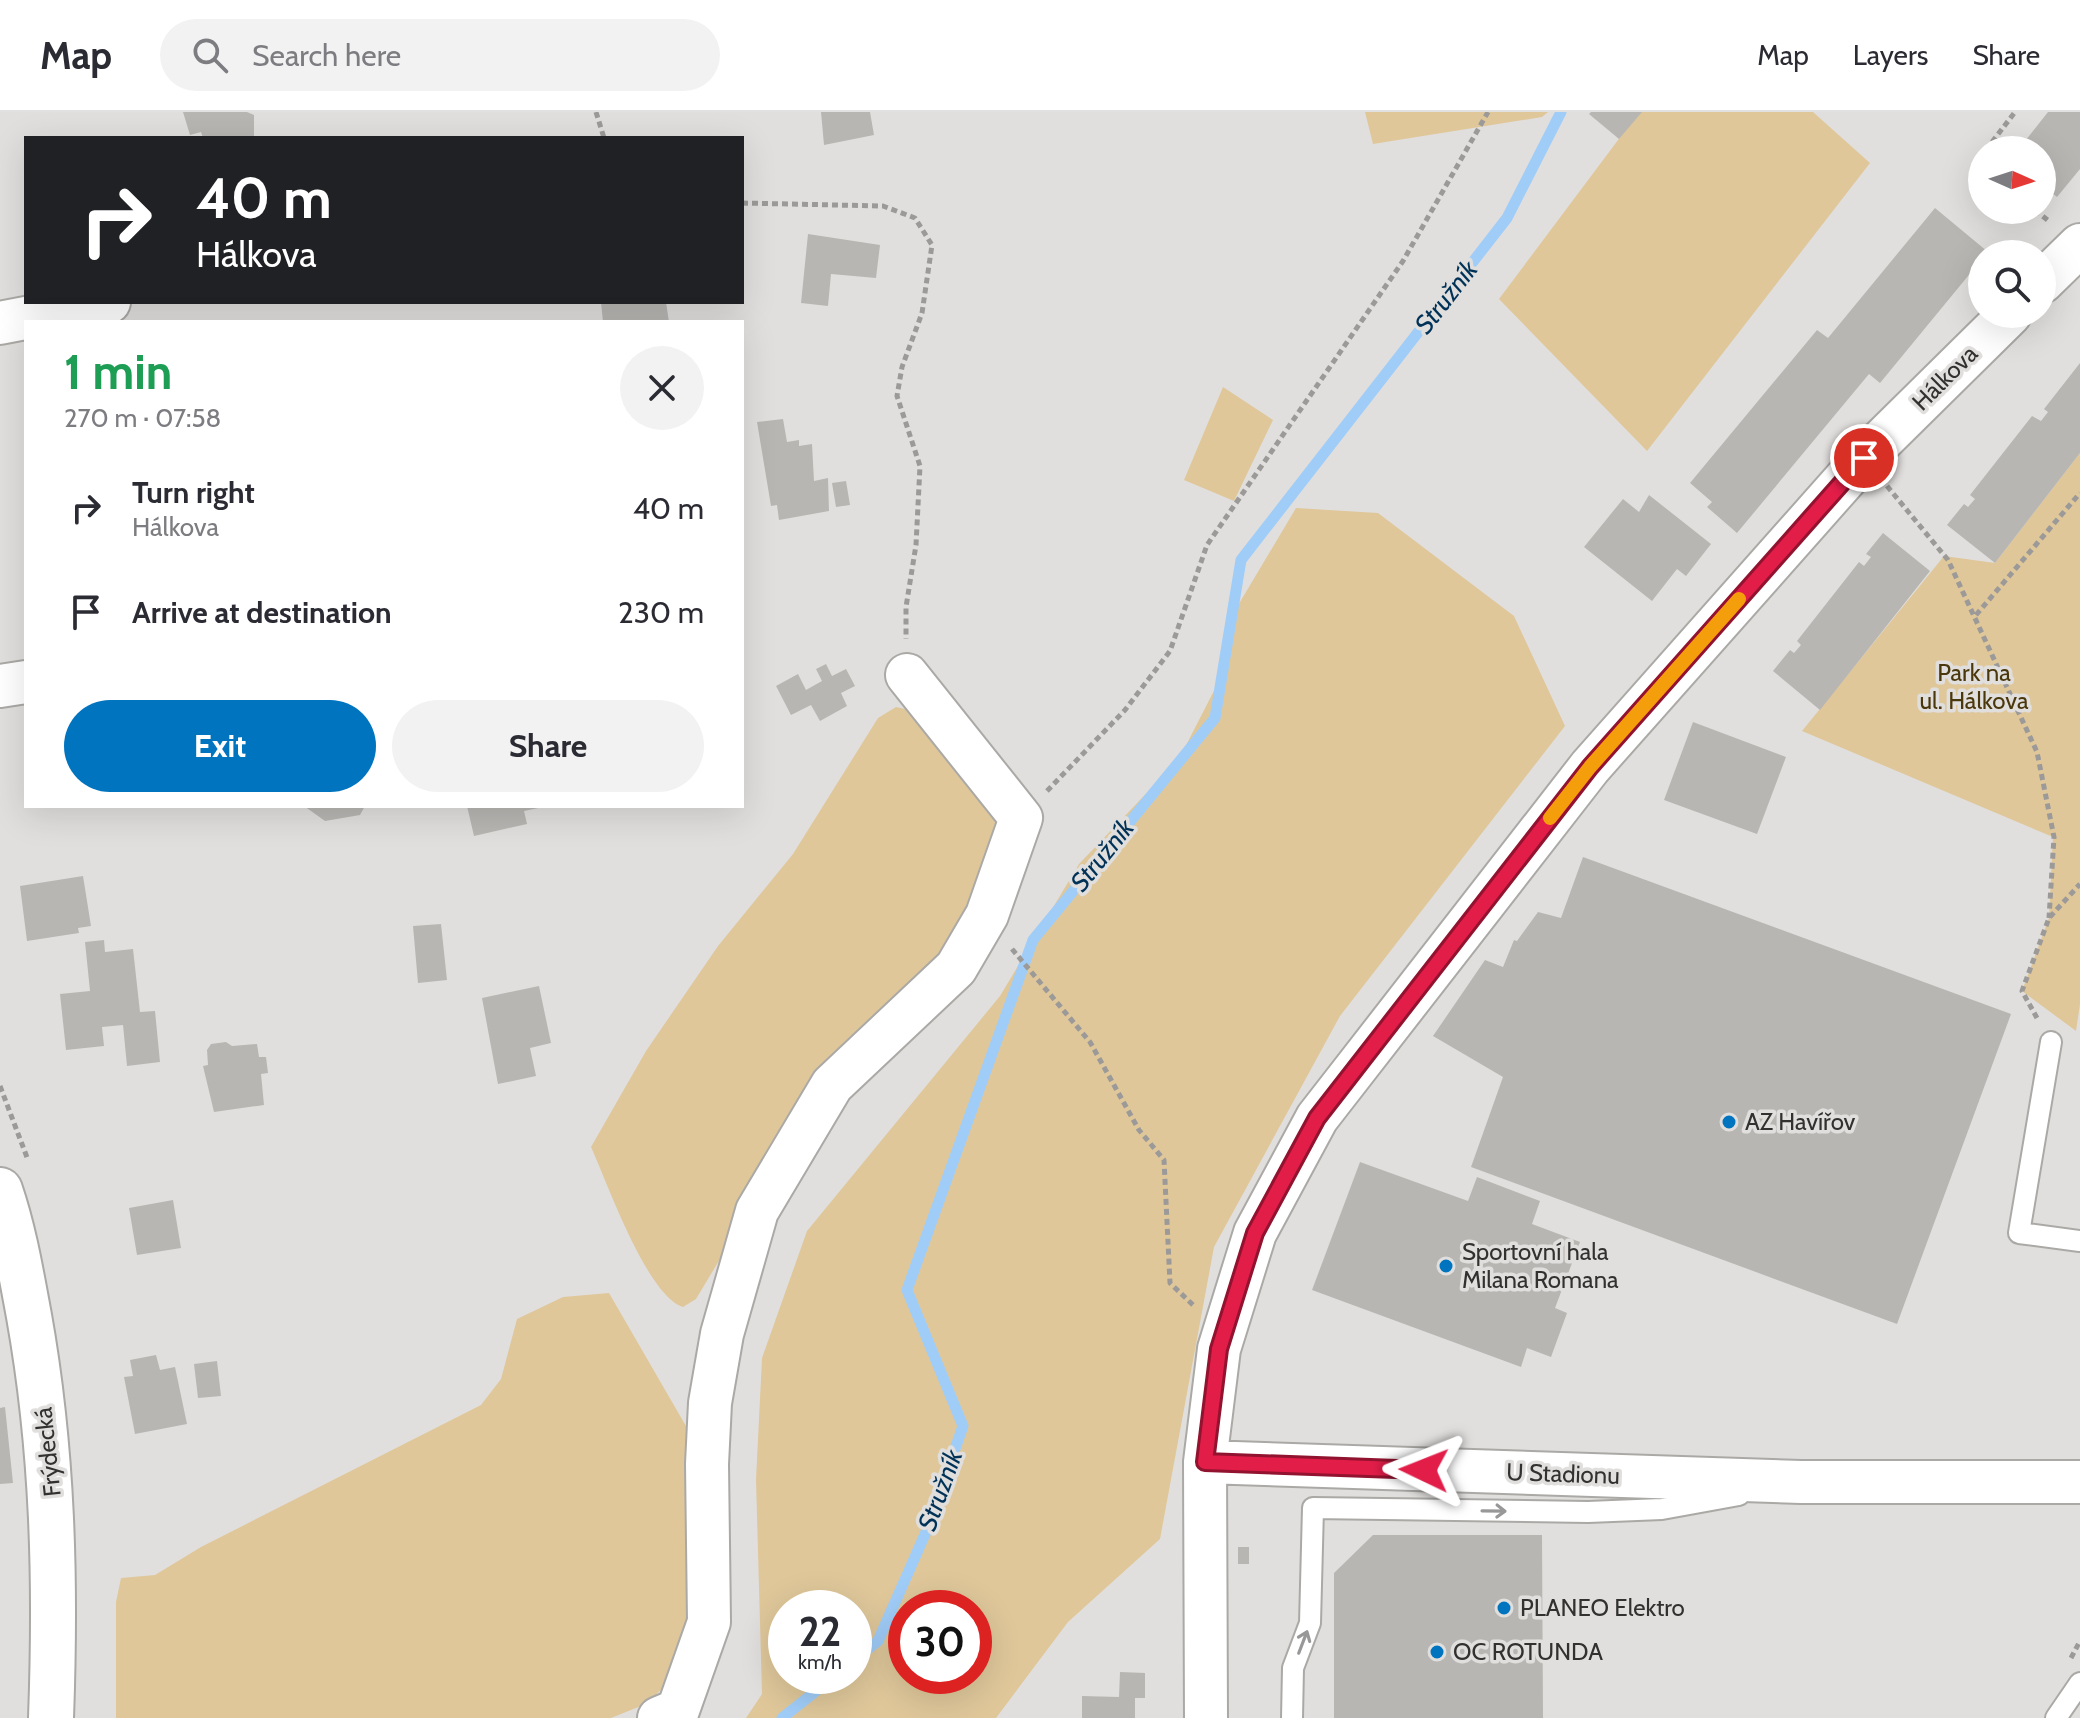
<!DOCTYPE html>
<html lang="en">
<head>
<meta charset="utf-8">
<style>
	:root { --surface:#fff; --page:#f2f2f3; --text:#2b2b33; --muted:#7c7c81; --line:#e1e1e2; --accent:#0074be }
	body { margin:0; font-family:Cabin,sans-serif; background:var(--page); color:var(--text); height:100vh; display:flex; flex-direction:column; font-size:30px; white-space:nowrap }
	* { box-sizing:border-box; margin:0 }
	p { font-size:26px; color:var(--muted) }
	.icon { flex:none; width:44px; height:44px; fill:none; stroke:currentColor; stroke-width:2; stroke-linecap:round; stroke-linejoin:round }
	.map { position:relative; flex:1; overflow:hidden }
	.details { position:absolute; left:24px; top:208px; width:720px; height:488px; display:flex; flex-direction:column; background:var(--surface); border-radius:0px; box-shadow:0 8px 32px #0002 }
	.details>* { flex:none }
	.guide { position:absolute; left:24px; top:24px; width:720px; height:168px; border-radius:0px; box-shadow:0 8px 32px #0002; background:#202124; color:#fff; overflow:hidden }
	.needle { width:52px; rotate:93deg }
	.buttons { position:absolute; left:1968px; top:24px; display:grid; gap:16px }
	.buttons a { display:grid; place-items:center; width:88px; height:88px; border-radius:50%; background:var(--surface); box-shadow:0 8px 32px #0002; font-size:40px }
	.speed { position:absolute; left:768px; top:1478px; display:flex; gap:16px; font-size:40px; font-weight:700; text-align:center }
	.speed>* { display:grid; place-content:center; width:104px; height:104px; border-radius:50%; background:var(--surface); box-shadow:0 8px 32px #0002; line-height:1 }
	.speed small { font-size:20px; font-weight:400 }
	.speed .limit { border:12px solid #d22; background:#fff; color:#111 }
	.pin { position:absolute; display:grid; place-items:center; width:68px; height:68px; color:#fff; margin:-34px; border:4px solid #fff; border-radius:50%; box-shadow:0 2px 8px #0007 }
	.me { position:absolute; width:88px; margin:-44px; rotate:272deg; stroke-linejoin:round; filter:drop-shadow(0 0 6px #0008) }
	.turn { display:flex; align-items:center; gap:28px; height:168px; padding:0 40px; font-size:36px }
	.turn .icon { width:104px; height:104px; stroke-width:2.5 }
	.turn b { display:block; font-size:56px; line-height:68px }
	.round { display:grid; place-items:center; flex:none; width:84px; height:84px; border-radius:42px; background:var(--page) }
	.head { display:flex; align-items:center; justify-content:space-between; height:136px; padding:0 40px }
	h1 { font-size:48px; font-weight:700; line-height:60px; color:#1e9e55 }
	.cta { display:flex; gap:16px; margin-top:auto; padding:16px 40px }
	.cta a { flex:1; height:92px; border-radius:48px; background:var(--accent); color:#fff; font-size:32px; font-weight:700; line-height:92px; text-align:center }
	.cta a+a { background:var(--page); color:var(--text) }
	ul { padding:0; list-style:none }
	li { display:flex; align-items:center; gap:24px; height:104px; padding:0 40px }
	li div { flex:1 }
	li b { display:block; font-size:30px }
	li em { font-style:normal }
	header { display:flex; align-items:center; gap:48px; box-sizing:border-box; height:112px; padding:0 40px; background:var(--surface); border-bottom:2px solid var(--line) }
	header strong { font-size:38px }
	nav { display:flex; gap:44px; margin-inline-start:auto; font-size:28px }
	.search { width:560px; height:72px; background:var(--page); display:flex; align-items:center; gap:20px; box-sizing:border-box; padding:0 28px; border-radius:44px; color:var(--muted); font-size:30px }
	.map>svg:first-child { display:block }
</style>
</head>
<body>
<header>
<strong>Map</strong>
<div class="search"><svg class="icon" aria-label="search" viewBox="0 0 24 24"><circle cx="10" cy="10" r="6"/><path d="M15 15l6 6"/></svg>Search here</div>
<nav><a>Map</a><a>Layers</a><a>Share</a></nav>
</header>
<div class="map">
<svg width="2080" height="1606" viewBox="0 0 2080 1606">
	<rect width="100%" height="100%" fill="#e1dfdd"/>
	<!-- green -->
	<path fill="#dfc79a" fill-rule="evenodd" d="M1365,0H1548L1542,5L1373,32Z
		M1639,0H1813L1870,51L1647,339L1499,187Z
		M1223,275L1273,308L1234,389L1184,368Z
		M2080,341V892L2076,919L2022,879L2049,806L2053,725L1802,619L1944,444L1995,451Z
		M1296,396L1378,401L1514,504L1565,614L1340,904L1214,1135L1160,1427L1068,1510L996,1606H746L762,1582L756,1368L762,1246L807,1119L1000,884L1079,752L1179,647L1220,567L1237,495ZM854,1496V1564H786V1496ZM974,1496V1564H906V1496Z
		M896,595L910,598L998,705L1004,753L723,1142L696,1187L683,1195C647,1184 607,1070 591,1035L646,939L718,834L793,742L878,606Z
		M609,1181L690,1321L697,1438L681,1559L646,1592L611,1606H116V1490L121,1466L155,1463L201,1435L481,1293L501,1267L517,1207L563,1185Z"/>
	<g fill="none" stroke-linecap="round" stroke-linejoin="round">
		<!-- stream -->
		<path stroke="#a0cdf8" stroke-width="11" d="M854,1548L878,1529L926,1420L963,1314L907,1178L1033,828L1215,606L1241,448L1507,106L1561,0
			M782,1606L835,1564"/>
	</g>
	<!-- building -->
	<path fill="#b8b6b3" d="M183,0H247L254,3V26H203L201,20L190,23Z
		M821,0H870L874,23L824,33Z
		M1591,0H1642L1619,27L1589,2Z
		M2048,0H2080V57L2057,85L2042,73V38H2018Z
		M1935,96L1988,140L1982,142V147L1880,271L1869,262L1737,421L1707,395L1712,390L1690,371L1817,218L1828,226Z
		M808,122L880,133L876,166L831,162L828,194L801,191Z
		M601,190H666L669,210H603Z
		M2080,251V341L1995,451L1947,413L1964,392L1968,395L1975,387L1970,383L2032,304L2041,309L2048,300L2044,297Z
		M783,307L787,330L799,328V334L812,332L814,369L828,366L829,399L779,408L777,393L771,394L757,310Z
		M846,369L850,393L836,395L832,371Z
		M1649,383L1711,432L1686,464L1677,457L1652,489L1584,435L1623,387L1639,400Z
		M1883,421L1930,459L1820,598L1773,559L1790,538L1794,541L1801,533L1797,529L1859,450L1864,454L1871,445L1866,442Z
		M826,552L832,564L846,557L855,574L841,581L847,594L820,609L811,593L791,603L776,574L798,562L806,578L822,569L816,557Z
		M1693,610L1786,645L1757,722L1664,688Z
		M304,694H365L360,703L325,709Z
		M467,694H543V695L524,699L527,712L474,724Z
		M1583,745L2011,902L1897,1212L1471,1055L1503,965L1433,924L1485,848L1503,855L1514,828L1517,829L1538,800L1561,806Z
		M83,764L91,814L78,816L79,821L27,829L20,774Z
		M441,812L447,868L418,871L413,814Z
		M104,828L105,840L133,837L140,900L155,899L160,950L127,954L123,913L102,915L104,934L66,938L60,882L90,879L85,830Z
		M539,874L551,931L530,936L536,964L498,972L482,886Z
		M226,930L232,934L257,932L259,945H266L268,961L261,962L264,993L214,1000L203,954L208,953L207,938L211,932Z
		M1360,1050L1468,1089L1477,1065L1540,1089L1532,1112L1580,1130L1555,1196L1567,1201L1551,1245L1527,1236L1521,1255L1312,1178Z
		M173,1088L181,1136L137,1143L129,1096Z
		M156,1243L160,1258L175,1255L187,1312L135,1322L124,1265L133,1264L130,1248Z
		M217,1249L221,1284L198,1286L194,1252Z
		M5,1295L13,1371L0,1372V1296Z
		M1373,1423H1542L1543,1606H1334V1461Z
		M1238,1435H1249V1452H1238Z
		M1120,1560L1145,1561V1586H1135V1606H1082V1584L1119,1585Z"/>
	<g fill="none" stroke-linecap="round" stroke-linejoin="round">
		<defs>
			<path id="service" d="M2051,930L2019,1121L2080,1129
				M1292,1606L1293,1556L1310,1511L1313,1396L1588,1400L1662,1397L1739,1383
				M2056,1606L2080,1571"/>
			<path id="minor" d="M2042,170L2080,133
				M0,211L109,190
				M0,574L26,570
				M1205,1350L1801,1370H2080
				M659,1606L678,1598L709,1510L707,1352L710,1291L722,1222L757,1099L832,973L956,856L987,803L1021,706L907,563
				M1206,1606L1205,1350L1219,1237L1255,1121L1317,1006L1590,655L1864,346L2010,202"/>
			<path id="tertiary" d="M0,1078C14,1119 21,1161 29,1204C53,1338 56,1470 51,1606"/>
		</defs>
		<!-- service casing -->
		<use href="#service" stroke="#aaa9a6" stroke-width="24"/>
		<!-- minor casing -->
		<use href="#minor" stroke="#aaa9a6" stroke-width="46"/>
		<!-- tertiary casing -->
		<use href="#tertiary" stroke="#aaa9a6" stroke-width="48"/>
		<!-- path -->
		<path stroke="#9c9a99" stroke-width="5" stroke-dasharray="6 4" stroke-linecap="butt" d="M596,0L604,26
			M1986,38L2015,0
			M1982,43L1977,49L1982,53
			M742,91L883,94L915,106L932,133L922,201L902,255L897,284L920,354L916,433L906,495V527
			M2035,98L2050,110
			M1887,374L1948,448L2037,640L2054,725L2049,806
			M1976,503L2080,381
			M1047,679L1125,598L1170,539L1207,433L1403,149L1488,0
			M1012,837L1090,930L1139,1018L1164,1048L1170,1171L1193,1193
			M2037,906L2022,879L2049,806L2080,772
			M0,974L28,1048
			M2071,1546L2080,1529"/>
		<!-- service -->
		<use href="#service" stroke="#fff" stroke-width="20"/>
		<!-- minor -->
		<use href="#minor" stroke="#fff" stroke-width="42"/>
		<!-- tertiary -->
		<use href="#tertiary" stroke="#fff" stroke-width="44"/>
	</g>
	<!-- one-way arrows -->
	<defs><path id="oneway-shaft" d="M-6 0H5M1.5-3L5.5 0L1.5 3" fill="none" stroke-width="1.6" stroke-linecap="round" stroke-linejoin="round" transform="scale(2)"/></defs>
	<g stroke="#989898">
		<use href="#oneway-shaft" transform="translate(1494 1399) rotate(1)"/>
		<use href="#oneway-shaft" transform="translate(1303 1530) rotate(-69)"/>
	</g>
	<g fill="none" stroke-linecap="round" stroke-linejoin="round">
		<defs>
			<path id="route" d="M1424,1358L1205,1350L1219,1237L1255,1121L1317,1006L1590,655L1864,346"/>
		</defs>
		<!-- route casing -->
		<use href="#route" stroke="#92132f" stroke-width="20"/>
		<!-- route -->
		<use href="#route" stroke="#e11d48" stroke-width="14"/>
		<!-- slow -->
		<path stroke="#f59e0b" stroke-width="14" d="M1550,706L1590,655L1739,487"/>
	</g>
	<!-- markers -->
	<g fill="#0074be" stroke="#e1dfdd" stroke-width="3">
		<circle cx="1729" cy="1010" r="8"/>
		<circle cx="1446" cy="1154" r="8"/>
		<circle cx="1504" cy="1496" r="8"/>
		<circle cx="1437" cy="1540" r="8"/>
	</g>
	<g text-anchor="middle" stroke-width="7" stroke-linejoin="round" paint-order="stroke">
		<!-- street labels -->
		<g font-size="24" fill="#323130" stroke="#e1dfdd">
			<text transform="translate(1945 266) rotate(-45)" y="8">Hálkova</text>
			<text transform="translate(48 1340) rotate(-96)" y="8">Frýdecká</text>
			<text transform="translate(1563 1362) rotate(2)" y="8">U Stadionu</text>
		</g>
		<!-- park labels -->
		<g font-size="24" fill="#4b370c" stroke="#e1dfdd">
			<text x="1974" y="569">Park na<tspan x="1974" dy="28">ul. Hálkova</tspan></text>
		</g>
		<!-- poi labels -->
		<g font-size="24" fill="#323130" stroke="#e1dfdd" text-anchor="start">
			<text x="1745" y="1018">AZ Havířov</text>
			<text x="1462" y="1148">Sportovní hala<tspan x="1462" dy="28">Milana Romana</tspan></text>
			<text x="1520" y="1504">PLANEO Elektro</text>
			<text x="1453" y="1548">OC ROTUNDA</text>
		</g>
		<!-- water labels -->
		<g font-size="26" font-style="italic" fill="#003258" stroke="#e1dfdd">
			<text transform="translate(1446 185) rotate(-52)" y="9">Stružník</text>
			<text transform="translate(1102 743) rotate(-51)" y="9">Stružník</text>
			<text transform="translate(940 1378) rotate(-70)" y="9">Stružník</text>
		</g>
	</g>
</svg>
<div class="buttons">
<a><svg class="needle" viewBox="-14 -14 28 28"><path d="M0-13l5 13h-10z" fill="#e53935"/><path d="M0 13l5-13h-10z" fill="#7c7c81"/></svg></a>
<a><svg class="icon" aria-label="search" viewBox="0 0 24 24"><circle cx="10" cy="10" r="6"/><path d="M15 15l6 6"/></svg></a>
</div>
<div class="speed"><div>22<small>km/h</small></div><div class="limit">30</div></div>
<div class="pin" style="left:1864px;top:346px;background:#d93025"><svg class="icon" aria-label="arrive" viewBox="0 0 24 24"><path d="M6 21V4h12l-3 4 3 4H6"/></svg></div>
<svg class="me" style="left:1424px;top:1358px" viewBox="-20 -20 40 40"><path d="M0-17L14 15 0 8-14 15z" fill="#e11d48" stroke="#fff" stroke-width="4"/></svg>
<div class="guide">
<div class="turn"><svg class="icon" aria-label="right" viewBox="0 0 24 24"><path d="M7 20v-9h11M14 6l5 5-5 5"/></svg><div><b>40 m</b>Hálkova</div></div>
</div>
<section class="details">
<div class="head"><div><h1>1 min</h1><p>270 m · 07:58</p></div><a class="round"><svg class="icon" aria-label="close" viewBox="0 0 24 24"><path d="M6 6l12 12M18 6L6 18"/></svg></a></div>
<ul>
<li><svg class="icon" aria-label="right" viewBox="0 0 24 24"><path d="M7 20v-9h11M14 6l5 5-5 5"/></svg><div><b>Turn right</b><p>Hálkova</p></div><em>40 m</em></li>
<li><svg class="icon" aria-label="arrive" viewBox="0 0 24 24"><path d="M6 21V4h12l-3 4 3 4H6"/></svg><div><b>Arrive at destination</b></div><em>230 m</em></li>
</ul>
<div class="cta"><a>Exit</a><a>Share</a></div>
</section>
</div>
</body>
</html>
